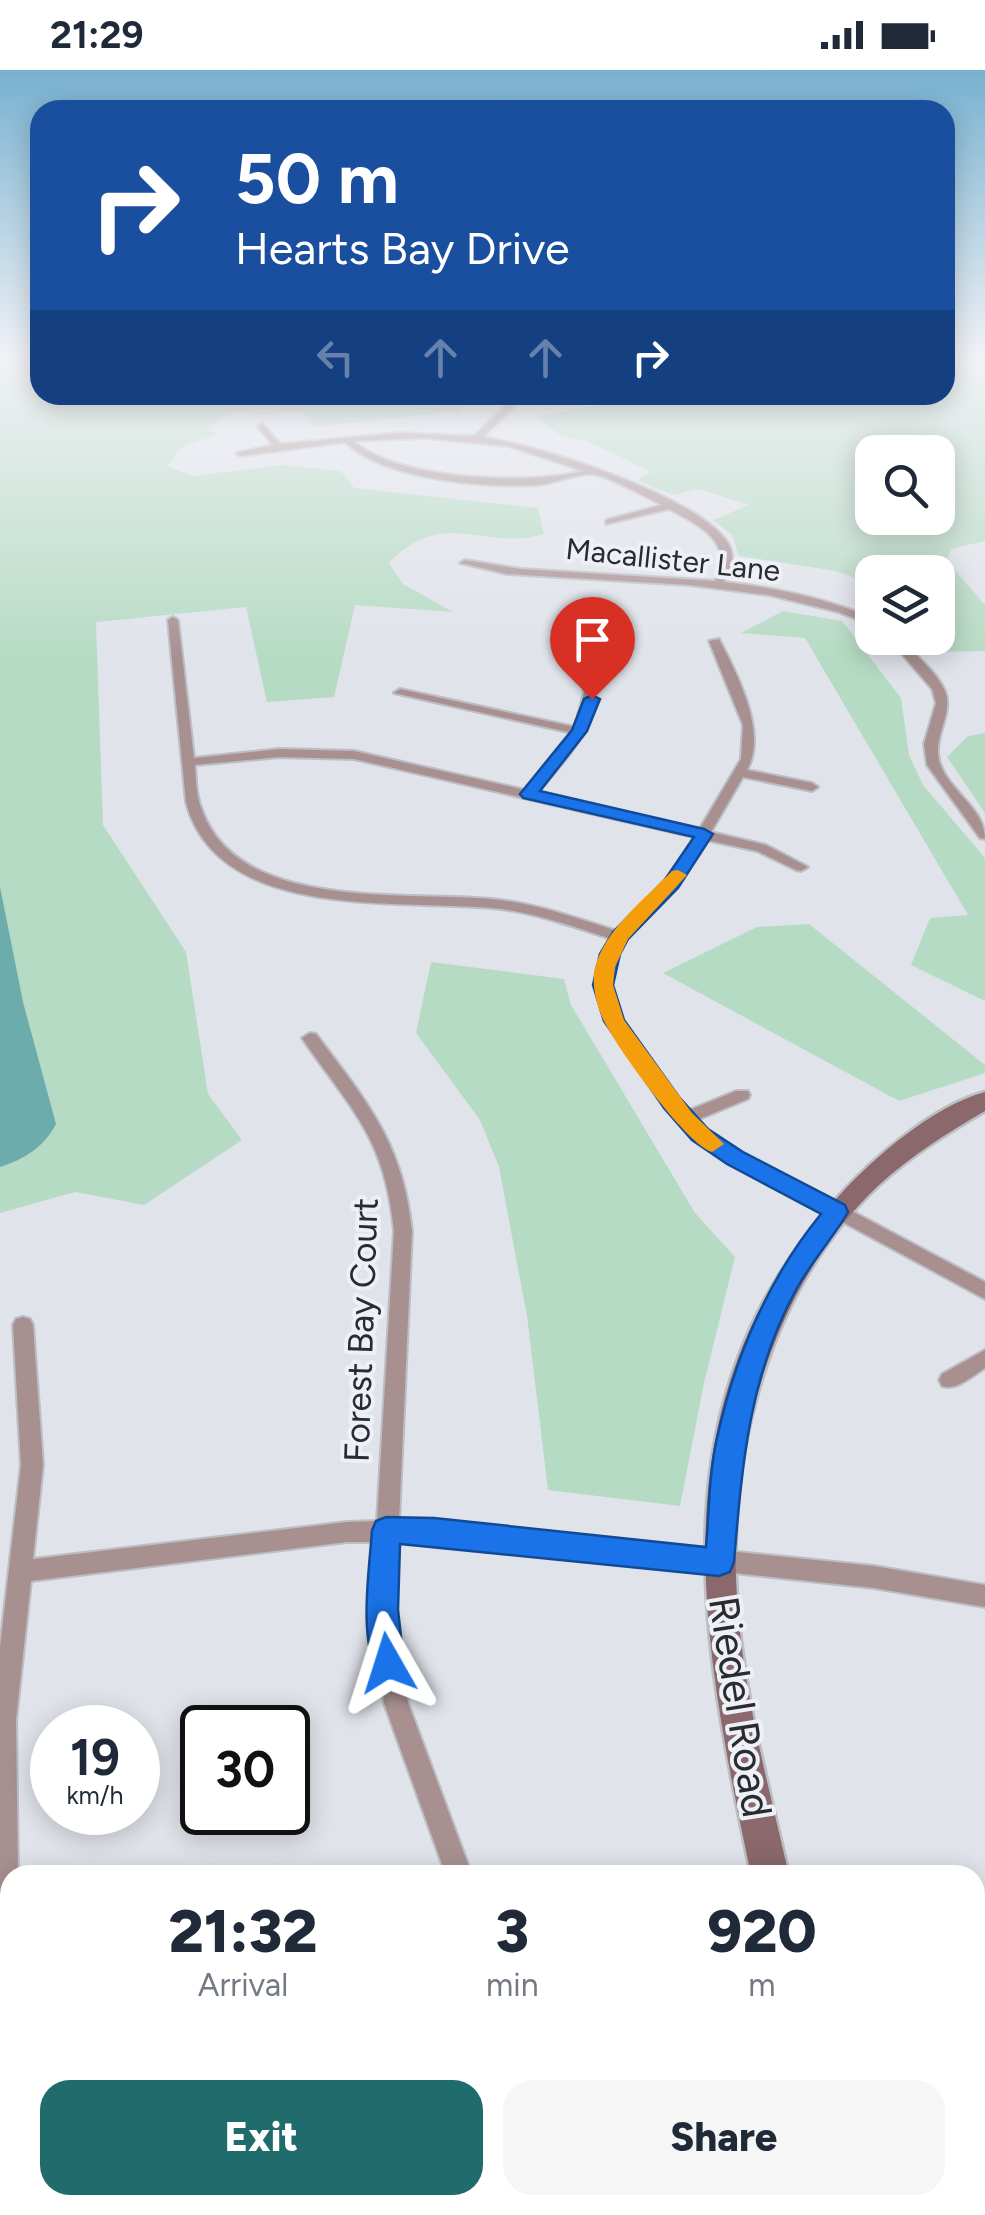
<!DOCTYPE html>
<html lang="en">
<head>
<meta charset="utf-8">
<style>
	:root { --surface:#fff; --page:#f6f6f7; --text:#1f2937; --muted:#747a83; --accent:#206c6c }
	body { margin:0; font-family:Figtree,sans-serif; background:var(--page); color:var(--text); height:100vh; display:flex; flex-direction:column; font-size:38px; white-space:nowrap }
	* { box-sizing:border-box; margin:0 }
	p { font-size:32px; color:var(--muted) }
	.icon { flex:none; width:55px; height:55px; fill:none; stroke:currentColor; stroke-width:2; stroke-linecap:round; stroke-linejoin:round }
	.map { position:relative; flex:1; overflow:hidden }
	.sheet { position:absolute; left:0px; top:1795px; width:985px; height:350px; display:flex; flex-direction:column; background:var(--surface); border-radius:30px 30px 0 0; box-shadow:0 5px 25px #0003 }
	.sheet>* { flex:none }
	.guide { position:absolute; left:30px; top:30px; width:925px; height:305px; border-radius:30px; box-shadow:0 5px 25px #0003; background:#1a4fa0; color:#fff; overflow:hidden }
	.controls { position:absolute; left:855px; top:365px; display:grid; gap:20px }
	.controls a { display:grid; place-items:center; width:100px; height:100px; border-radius:20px; background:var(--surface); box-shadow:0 5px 25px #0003; font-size:50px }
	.speed { position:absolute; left:30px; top:1635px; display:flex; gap:20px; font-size:50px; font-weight:700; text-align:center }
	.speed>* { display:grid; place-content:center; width:130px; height:130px; border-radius:50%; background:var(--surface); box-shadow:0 5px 25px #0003; line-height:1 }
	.speed small { font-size:25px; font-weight:400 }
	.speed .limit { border:5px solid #111; border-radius:15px; background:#fff; color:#111 }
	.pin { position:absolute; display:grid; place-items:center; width:85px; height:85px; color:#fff; margin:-102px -42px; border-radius:50% 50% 50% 0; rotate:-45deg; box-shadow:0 0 10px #0007 }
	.pin .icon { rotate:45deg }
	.me { position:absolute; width:110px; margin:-55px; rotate:354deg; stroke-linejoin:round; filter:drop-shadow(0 0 8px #0008) }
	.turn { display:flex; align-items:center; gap:35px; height:210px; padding:0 40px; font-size:45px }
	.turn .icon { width:130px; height:130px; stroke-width:2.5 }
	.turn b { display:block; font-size:70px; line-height:85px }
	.lanes { display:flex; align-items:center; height:95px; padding:0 40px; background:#0003; justify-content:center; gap:50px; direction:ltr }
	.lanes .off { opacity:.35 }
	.eta { display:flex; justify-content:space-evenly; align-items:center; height:170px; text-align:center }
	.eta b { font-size:60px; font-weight:800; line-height:70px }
	.action { display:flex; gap:20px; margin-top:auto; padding:20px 40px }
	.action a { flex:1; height:115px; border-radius:30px; background:var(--accent); color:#fff; font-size:40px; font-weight:800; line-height:115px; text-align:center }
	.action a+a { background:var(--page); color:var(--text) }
	.status { display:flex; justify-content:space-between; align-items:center; height:70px; padding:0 50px; background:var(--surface); direction:ltr }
	.status svg { height:28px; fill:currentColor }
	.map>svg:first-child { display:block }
</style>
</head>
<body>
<div class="status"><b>21:29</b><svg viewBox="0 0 49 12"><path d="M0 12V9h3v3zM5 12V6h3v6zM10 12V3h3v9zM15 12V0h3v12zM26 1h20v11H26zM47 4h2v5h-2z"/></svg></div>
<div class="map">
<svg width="985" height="2145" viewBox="0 0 985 2145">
	<rect width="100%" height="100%" fill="#e0e3ea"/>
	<!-- green -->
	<path fill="#b6dbc4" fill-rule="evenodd" d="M0,287H40V325H465L460,341L313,357L303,342C276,340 225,332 209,360L219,364L182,377L167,396L192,406L282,395L341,401L354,418L538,438L544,464C484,482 444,436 389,493L403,514L453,542L355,535L334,627L267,632L246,537L96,552L103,755L186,882L208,1024L242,1070L144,1135L75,1122L0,1143Z
		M945,287H984L947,296L985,310V471L951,479L947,491L985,535V581L942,582L922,568H938V502H872V533L863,526L854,508L836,501L739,486L732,465L713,450L749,435L699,419L673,425L637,410L651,402L585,370L562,367L537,346L658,325H945ZM872,382H938V448H872Z
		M783,541L842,551L901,628L909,685L923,715L985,788V931L911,895L930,848L968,845L805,568L741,563Z
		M985,663V743L947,687L968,666Z
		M809,854L985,995V1003L899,1031L663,903L757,857Z
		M431,892L564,909L571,935L695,1143L735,1187L704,1313L680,1436L548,1420L527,1246L499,1097L480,1050L416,963Z"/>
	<!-- water -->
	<path fill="#6dacad" d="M0,817L23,932L56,1054C44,1077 25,1089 0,1097Z"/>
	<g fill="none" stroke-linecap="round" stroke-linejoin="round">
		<defs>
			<path id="street" d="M517,325H526L483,367C537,375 702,427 729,475C736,488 730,500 724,512C776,518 825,528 872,548V555L838,542L769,525L689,515L507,504L460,493L465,490L521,499L715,511C735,471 700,456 669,439L606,454V450L662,435C648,428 604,404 591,404C574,404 555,413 538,415C484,418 385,410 345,372L240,386L236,383L273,375L258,357L262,354L281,374L399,363L474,366ZM425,368L508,376L584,401C529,415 397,411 354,371Z
				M173,547L178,550L194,688L279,679L354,681L525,720L572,663L394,623L400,619L575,657L584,623L583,603L589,600L595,603C597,659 571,683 537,723L699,760L741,689L743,655L709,571L719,569C737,604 768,663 747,700L812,713L818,717L812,721L743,707L711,762L766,775L808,797L801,801L796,800L757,781L706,770L686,804L627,869L613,897L611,915L622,950L687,1041L736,1021H748L750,1025L748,1029L697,1050L720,1071L985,1212V1229L708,1079L678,1053L606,951L595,915L597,897L611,869C572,856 533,842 492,838C399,829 217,852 186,732L168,550ZM279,687L354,689L694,767L675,799L617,861C576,848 535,833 491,829C406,821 238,842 202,740C196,726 196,710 195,695Z
				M888,568H899C913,583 937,602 945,621C954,643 933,666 939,690C946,720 985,737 985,769L980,768L927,695L924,674L936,633L932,619Z
				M310,963L316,964C367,1032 403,1073 412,1161L399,1451H434L874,1496L985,1515V1537L874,1518L434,1471L398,1472L395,1540L408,1633L472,1805H446L384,1633L371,1540L375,1472H347L31,1511L16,1650L18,1805H10V2135H23L24,2145H0V1577L21,1395L13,1255L16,1249L23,1247L30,1249L33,1255L43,1395L33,1489L347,1452L377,1451L394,1161C385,1067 352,1041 302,968Z
				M985,1280V1298C972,1306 957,1321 942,1316L939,1310L942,1304Z"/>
			<path id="secondary" d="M985,1022V1041C947,1063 912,1085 879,1115C769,1218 727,1382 737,1528C743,1622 768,1714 789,1805H751C700,1561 653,1332 838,1127C873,1088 933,1036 985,1022Z
				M819,2135H863L865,2145H821Z"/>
		</defs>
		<!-- street casing -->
		<use href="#street" stroke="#bcbec4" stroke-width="4"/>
		<!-- secondary casing -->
		<use href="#secondary" stroke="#bcbec4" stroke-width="5"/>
		<!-- street -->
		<use href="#street" fill="#a89091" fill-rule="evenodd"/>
		<!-- secondary -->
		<use href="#secondary" fill="#8a686b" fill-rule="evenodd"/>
	</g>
	<!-- sky -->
	<linearGradient id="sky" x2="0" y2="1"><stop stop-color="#77b1d0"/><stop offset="0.49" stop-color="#f1f2f6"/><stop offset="1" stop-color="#f1f2f6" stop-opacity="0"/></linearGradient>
	<rect width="985" height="588" fill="url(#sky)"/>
	<!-- route -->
	<path fill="#1a73e8" stroke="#114b97" stroke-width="2.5" d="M592,625L600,629L587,661L540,721L704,759L713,764L678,818L628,869L620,884L613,915L624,950L679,1027L708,1059L743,1082L845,1135L848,1142C833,1168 812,1191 797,1218C749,1304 742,1396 734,1492L730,1502L719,1506L400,1474L398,1540L404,1593L399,1604L388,1609L377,1604C359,1562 369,1505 372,1460L376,1451L386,1447L434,1448L706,1477C709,1441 709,1403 717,1368C735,1287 768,1209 821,1144L727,1094L692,1070L664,1038L604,951L593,915L600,884L613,862L664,811L694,767L523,728L520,724L572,660L584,629Z"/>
	<!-- slow -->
	<path fill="#f59e0b" d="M678,800L687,805L628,869L615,897L613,915L624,950L692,1043L724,1074L712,1082C686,1074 617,978 604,951C597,937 591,915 595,898C605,859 645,829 672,801Z"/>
	<g text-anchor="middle" stroke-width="8" stroke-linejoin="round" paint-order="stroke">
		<!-- far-street labels -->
		<g font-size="30" fill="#2a2b2e" stroke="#edf0f7">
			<text transform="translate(673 490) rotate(6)" y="10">Macallister Lane</text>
		</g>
		<!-- street labels -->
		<g font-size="35" fill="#2a2b2e" stroke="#edf0f7">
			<text transform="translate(361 1260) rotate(-88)" y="12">Forest Bay Court</text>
		</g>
		<!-- near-street labels -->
		<g font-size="42" fill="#2a2b2e" stroke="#edf0f7">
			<text transform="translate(741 1637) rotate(81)" y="15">Riedel Road</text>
		</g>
	</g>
</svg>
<div class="controls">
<a><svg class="icon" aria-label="search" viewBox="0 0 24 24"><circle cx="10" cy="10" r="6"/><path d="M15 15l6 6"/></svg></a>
<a><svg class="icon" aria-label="layers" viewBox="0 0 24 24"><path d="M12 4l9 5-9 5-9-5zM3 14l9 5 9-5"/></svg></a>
</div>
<div class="speed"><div>19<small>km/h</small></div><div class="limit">30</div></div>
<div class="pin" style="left:592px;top:629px;background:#d93025"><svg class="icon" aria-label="arrive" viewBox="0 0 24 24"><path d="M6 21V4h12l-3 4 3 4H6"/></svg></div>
<svg class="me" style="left:388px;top:1593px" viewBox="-20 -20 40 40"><path d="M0-17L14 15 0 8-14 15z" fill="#1a73e8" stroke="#fff" stroke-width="4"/></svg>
<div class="guide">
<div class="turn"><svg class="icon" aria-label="right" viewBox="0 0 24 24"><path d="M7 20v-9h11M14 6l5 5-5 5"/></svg><div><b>50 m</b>Hearts Bay Drive</div></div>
<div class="lanes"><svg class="icon off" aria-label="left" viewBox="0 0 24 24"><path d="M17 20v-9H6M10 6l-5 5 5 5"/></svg><svg class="icon off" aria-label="ahead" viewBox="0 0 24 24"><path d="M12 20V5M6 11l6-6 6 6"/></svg><svg class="icon off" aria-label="ahead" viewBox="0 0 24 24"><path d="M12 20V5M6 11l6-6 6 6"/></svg><svg class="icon" aria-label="right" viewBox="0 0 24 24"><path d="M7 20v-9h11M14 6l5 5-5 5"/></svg></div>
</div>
<section class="sheet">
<div class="eta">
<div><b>21:32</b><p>Arrival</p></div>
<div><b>3</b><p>min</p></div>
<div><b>920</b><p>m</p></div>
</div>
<div class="action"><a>Exit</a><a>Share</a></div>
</section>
</div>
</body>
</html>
